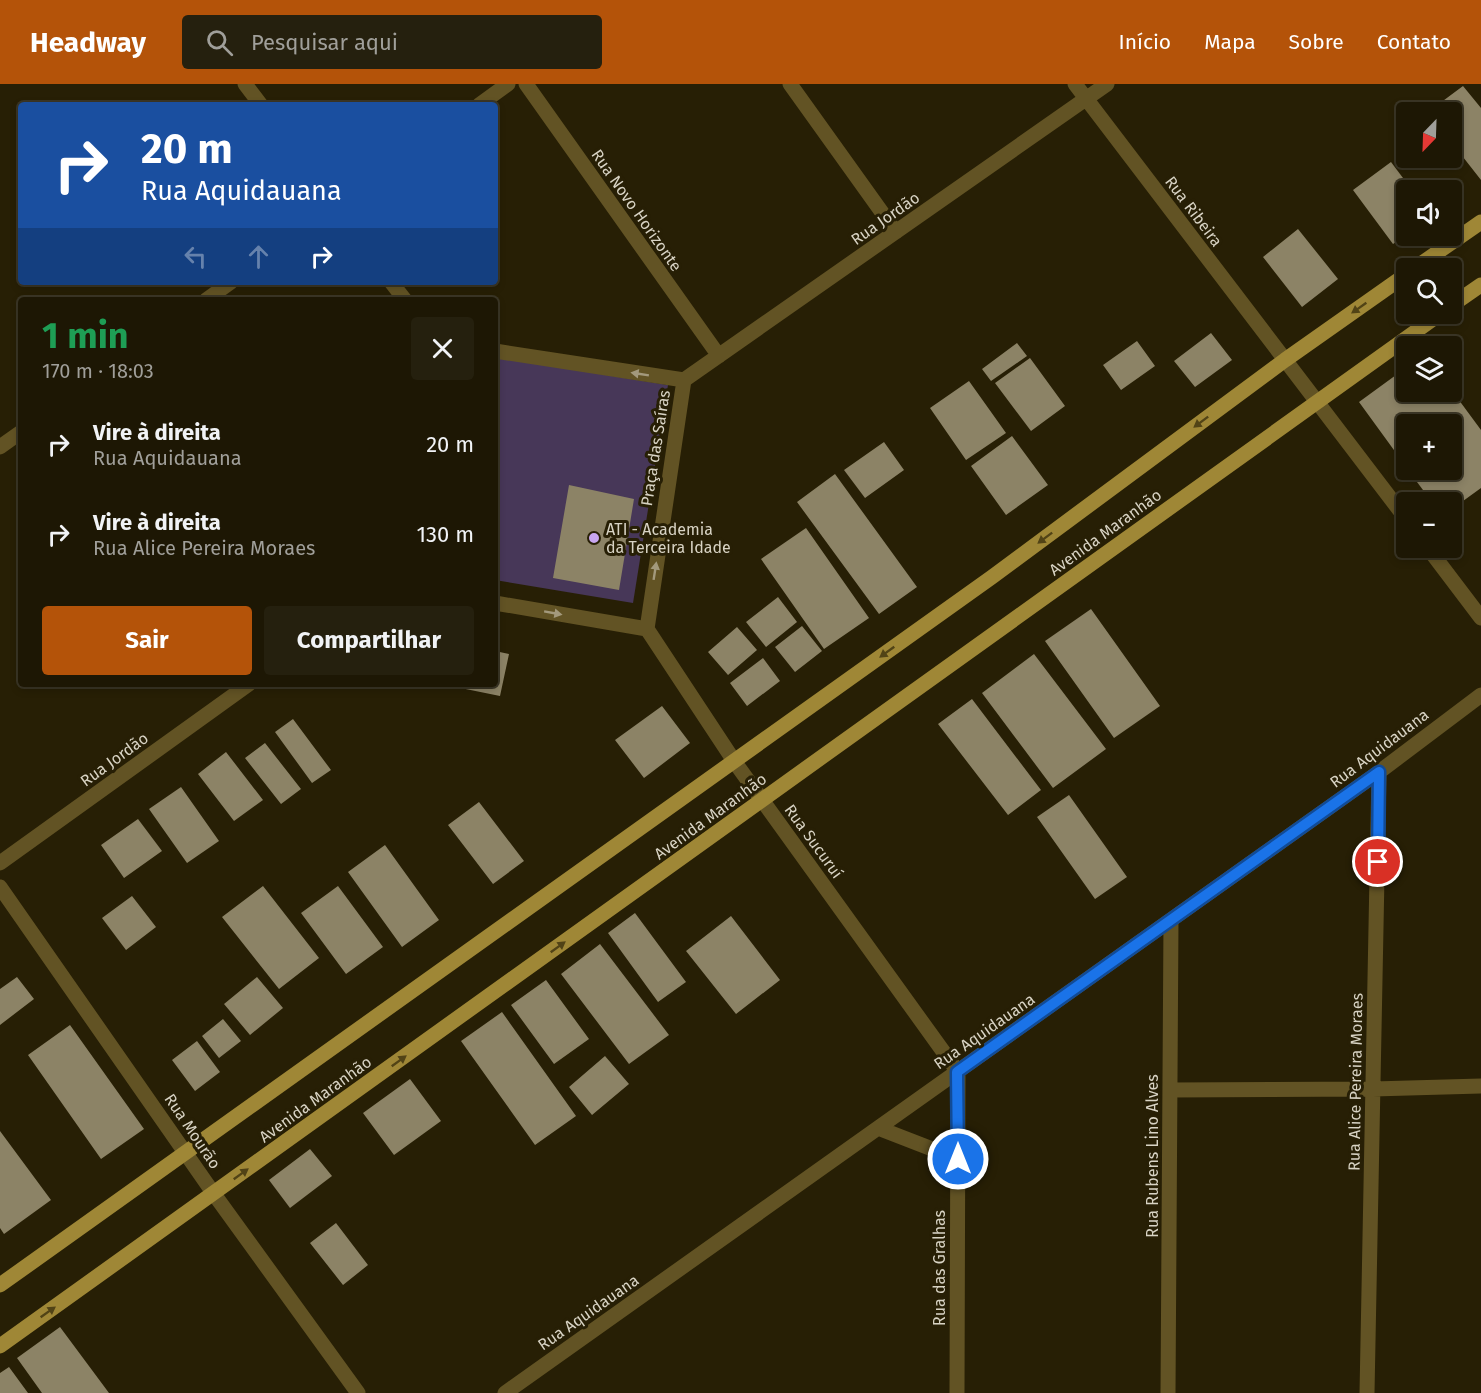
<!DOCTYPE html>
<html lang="pt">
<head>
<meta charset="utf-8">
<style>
	:root { --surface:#1d1704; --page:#25200e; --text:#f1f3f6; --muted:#a09f9a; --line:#3b3626; --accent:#b45309 }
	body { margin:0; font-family:"Fira Sans",sans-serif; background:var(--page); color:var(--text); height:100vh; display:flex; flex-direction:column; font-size:22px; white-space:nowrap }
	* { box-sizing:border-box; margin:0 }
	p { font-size:20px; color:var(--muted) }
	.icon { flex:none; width:33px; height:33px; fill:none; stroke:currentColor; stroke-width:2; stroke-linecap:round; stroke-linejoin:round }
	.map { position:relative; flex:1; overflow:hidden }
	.details { position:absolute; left:18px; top:213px; width:480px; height:390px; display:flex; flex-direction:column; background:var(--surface); border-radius:6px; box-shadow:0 3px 9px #0003,0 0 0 2px var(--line) }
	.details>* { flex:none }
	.banner { position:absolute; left:18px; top:18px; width:480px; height:183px; border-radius:6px; box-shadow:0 3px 9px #0003,0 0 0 2px var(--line); background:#1a4fa0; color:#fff; overflow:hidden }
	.needle { width:39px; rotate:203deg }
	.buttons { position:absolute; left:1396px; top:18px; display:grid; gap:12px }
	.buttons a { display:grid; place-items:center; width:66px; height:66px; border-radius:6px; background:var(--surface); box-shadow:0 3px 9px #0003,0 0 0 2px var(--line); font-size:30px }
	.pin { position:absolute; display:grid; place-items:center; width:51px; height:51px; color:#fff; margin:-26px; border:3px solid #fff; border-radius:50%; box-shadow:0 2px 6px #0007 }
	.me { position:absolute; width:66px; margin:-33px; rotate:0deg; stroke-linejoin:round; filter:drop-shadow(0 0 4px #0008) }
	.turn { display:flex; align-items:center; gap:21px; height:126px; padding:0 24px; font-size:27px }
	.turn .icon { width:78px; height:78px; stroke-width:2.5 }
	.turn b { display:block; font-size:42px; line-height:51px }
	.lanes { display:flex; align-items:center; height:57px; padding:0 24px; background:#0003; justify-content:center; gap:30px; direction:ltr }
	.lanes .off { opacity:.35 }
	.round { display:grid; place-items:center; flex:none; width:63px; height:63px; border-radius:6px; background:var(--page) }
	.overview { display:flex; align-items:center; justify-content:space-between; height:102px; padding:0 24px }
	h1 { font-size:36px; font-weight:700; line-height:45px; color:#1e9e55 }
	.cta { display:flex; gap:12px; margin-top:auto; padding:12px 24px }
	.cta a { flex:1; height:69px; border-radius:6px; background:var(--accent); color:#fff; font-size:24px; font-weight:700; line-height:69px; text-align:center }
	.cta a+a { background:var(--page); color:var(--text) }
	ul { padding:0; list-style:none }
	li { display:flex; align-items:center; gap:18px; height:90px; padding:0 24px }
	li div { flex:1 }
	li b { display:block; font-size:22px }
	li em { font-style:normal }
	header { display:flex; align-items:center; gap:36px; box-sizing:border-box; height:84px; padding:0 30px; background:var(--accent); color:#fff }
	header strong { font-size:28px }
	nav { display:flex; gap:33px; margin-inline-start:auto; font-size:21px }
	.search { width:420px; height:54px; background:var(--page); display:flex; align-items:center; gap:15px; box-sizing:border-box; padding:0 21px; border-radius:6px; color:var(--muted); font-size:22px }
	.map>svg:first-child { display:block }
</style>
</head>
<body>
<header>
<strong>Headway</strong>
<div class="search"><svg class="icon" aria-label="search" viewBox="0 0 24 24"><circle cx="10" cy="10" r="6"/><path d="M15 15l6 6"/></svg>Pesquisar aqui</div>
<nav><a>Início</a><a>Mapa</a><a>Sobre</a><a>Contato</a></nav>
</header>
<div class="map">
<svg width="1481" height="1309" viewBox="0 0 1481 1309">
	<rect width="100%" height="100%" fill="#271f05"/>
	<!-- green -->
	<path fill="#473758" d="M495,273L668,301L633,519L495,496Z"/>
	<!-- building -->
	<path fill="#8c8366" d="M1463,2L1481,24V96L1452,59V28H1428Z
		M1391,78L1412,106H1407V150L1393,160L1353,106Z
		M1298,145L1338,195L1302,223L1263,173Z
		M1211,249L1232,276L1195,303L1174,277Z
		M1137,257L1155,282L1121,306L1103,281Z
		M1017,259L1027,272L991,297L982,285Z
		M1030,274L1065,322L1031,347L995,299Z
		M1407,283V308H1453L1481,346V404L1452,425V418H1432L1408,386H1452V340H1407V384L1359,318Z
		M969,297L1006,349L966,376L930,324Z
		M1012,352L1048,401L1006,431L971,382Z
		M884,358L904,386L865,414L844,386Z
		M835,390L917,503L879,530L797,418Z
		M569,401L634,415L619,506L553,494Z
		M806,444L869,534L824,565L761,475Z
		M778,513L797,538L766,563L746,538Z
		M1091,525L1160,622L1114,654L1045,557Z
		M802,542L822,567L795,588L775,563Z
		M737,543L757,566L728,591L708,568Z
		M495,567L509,570L500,612L446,601L495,600Z
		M1034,570L1106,665L1053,704L982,609Z
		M763,574L780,597L747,622L730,599Z
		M972,615L1041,706L1008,731L938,640Z
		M662,622L690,659L644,694L615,656Z
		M293,635L331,686L312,699L275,648Z
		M265,659L301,705L281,720L245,674Z
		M226,668L263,716L234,737L198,690Z
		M181,703L219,757L187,779L149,725Z
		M1069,711L1127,793L1095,815L1037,733Z
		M479,718L524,777L493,800L448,741Z
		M138,735L162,767L124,794L101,761Z
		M385,761L439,836L402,863L348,788Z
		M263,802L319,874L279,905L222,833Z
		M338,802L383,863L346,890L301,829Z
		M132,812L156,843L126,866L102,834Z
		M635,829L686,898L658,918L608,849Z
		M731,832L780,896L736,930L686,867Z
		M600,860L669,951L629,980L561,890Z
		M17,893L34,915L0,941V905Z
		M257,893L283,924L250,951L224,920Z
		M546,896L589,955L554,980L511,921Z
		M502,928L576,1032L535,1061L461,957Z
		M223,935L241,957L219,974L202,952Z
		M70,941L144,1045L101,1075L28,971Z
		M197,957L220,988L195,1007L172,976Z
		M605,972L629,1000L592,1031L569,1003Z
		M410,995L441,1037L394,1071L363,1029Z
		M0,1047L51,1116L4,1150L0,1144Z
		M310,1065L332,1092L290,1124L269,1096Z
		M336,1139L368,1181L343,1201L310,1159Z
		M60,1243L109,1309H42L17,1274Z
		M9,1283L28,1309H0V1289Z"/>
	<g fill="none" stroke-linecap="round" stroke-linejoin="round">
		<!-- street -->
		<path stroke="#625324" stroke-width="15" d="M245,0L261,21
			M526,0L719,272
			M790,0L896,148
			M1075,0L1407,436
			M479,21L508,0
			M391,198L405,216
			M206,216L231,198
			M495,267L684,296L647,545
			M684,296L1107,0
			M0,363L21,348
			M1428,464L1481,534
			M495,519L647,545
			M647,545L734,677L958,988L957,1309
			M0,779L249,600
			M0,803L214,1110L358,1309
			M1170,1006L1373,1005L1481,1002
			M878,1044L958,1075
			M505,1309L1379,688L1481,611
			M1168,1309L1171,836
			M1367,1309L1379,688"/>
		<!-- primary -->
		<path stroke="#9f8736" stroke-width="15" d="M1415,184L1481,138
			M1452,221L1481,201
			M0,1201L992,493L1285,276L1407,190
			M0,1262L1440,230"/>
	</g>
	<!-- one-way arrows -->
	<defs><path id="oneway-solid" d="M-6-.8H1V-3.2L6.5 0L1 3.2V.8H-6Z" transform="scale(1.5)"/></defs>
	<g fill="#514316">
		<use href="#oneway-solid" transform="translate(1359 224) rotate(145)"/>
		<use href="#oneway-solid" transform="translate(1201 338) rotate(143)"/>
		<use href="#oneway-solid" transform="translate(1045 454) rotate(143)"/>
		<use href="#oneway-solid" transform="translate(887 568) rotate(144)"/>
		<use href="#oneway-solid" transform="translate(558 863) rotate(-36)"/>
		<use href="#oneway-solid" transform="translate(399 977) rotate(-36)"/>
		<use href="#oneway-solid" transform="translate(241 1090) rotate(-36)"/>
		<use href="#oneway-solid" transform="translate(48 1228) rotate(-35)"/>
	</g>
	<g fill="#a3997c">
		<use href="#oneway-solid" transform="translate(640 290) rotate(-171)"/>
		<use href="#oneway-solid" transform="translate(655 487) rotate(-81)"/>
		<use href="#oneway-solid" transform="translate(553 529) rotate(10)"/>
	</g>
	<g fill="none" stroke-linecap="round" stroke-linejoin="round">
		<defs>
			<path id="route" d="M958,1075L957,988L1379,688L1378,778"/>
		</defs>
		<!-- route casing -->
		<use href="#route" stroke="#114b97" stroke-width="15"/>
		<!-- route -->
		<use href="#route" stroke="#1a73e8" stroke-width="10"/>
	</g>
	<!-- markers -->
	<circle fill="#c8a6ef" stroke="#271f05" stroke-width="2" cx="594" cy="454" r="6"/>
	<g text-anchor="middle" stroke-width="6" stroke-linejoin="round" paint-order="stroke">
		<!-- street labels -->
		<g font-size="16" fill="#d8d3c4" stroke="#271f05">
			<text transform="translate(637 126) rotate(55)" y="6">Rua Novo Horizonte</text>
			<text transform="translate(1194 127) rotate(53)" y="6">Rua Ribeira</text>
			<text transform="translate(885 134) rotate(-35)" y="6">Rua Jordão</text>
			<text transform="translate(655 364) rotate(-81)" y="6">Praça das Saíras</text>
			<text transform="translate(1105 448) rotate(-36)" y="6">Avenida Maranhão</text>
			<text transform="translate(1379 664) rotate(-37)" y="6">Rua Aquidauana</text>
			<text transform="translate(114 675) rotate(-36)" y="6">Rua Jordão</text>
			<text transform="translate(710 732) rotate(-36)" y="6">Avenida Maranhão</text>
			<text transform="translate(814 757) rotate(54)" y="6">Rua Sucuruí</text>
			<text transform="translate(984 947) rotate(-35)" y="6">Rua Aquidauana</text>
			<text transform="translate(1355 998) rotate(-89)" y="6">Rua Alice Pereira Moraes</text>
			<text transform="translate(315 1015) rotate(-36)" y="6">Avenida Maranhão</text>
			<text transform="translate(193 1047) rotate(56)" y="6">Rua Mourão</text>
			<text transform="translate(1152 1072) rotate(-90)" y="6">Rua Rubens Lino Alves</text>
			<text transform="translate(939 1184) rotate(-90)" y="6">Rua das Gralhas</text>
			<text transform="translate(588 1228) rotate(-35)" y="6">Rua Aquidauana</text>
		</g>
		<!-- poi labels -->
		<g font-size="16" fill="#d8d3c4" stroke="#271f05" text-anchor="start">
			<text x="606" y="451">ATI - Academia<tspan x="606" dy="18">da Terceira Idade</tspan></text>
		</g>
	</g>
</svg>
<div class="buttons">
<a><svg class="needle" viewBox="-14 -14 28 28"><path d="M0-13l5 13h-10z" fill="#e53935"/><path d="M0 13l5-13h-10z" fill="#a09f9a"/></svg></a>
<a><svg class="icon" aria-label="sound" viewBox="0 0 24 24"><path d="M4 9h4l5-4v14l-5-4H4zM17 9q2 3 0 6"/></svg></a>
<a><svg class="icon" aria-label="search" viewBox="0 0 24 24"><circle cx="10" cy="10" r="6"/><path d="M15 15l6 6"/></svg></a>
<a><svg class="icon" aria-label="layers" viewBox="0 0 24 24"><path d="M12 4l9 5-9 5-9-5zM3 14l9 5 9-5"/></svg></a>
<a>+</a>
<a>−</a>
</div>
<div class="pin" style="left:1378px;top:778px;background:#d93025"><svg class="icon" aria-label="arrive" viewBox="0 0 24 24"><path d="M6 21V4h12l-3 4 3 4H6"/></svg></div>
<svg class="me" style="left:958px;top:1075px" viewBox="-20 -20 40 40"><circle r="17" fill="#1a73e8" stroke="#fff" stroke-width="3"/><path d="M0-11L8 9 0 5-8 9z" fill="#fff"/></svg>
<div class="banner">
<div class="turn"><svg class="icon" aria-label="right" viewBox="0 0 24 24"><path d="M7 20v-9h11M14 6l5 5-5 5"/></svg><div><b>20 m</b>Rua Aquidauana</div></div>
<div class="lanes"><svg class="icon off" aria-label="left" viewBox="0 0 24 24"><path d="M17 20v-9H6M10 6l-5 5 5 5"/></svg><svg class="icon off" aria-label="ahead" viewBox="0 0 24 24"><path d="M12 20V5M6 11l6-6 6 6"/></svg><svg class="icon" aria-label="right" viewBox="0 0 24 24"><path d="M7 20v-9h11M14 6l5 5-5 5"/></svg></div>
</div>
<section class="details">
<div class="overview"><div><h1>1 min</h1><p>170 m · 18:03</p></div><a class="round"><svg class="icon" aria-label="close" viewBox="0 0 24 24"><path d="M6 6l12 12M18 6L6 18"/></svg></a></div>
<ul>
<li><svg class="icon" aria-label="right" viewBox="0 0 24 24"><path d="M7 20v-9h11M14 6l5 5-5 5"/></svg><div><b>Vire à direita</b><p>Rua Aquidauana</p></div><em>20 m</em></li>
<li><svg class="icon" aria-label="right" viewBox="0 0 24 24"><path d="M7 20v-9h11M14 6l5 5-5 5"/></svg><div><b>Vire à direita</b><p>Rua Alice Pereira Moraes</p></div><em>130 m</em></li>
</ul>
<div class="cta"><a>Sair</a><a>Compartilhar</a></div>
</section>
</div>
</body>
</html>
